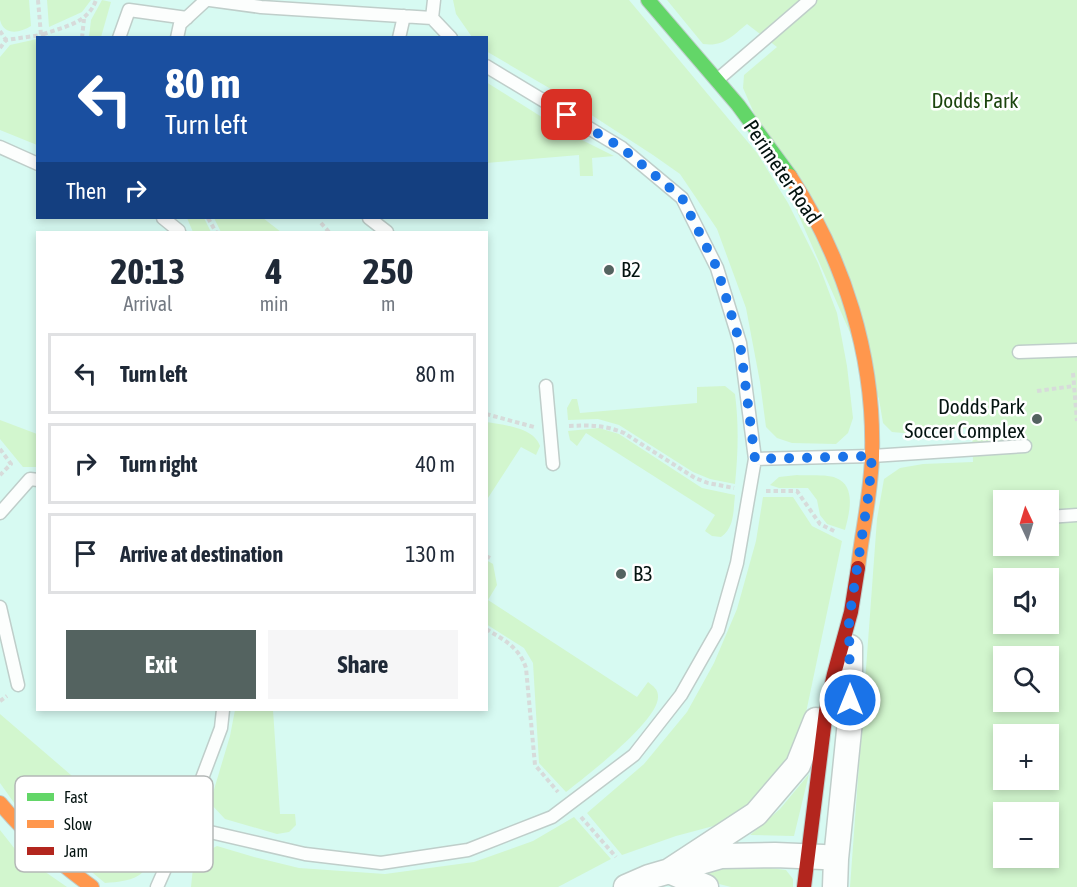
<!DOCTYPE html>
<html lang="en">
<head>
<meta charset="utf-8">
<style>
	:root { --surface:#fff; --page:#f6f6f7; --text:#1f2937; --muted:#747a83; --line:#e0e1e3; --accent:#546360 }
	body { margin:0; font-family:"Asap Condensed",sans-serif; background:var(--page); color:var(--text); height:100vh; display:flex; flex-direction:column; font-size:22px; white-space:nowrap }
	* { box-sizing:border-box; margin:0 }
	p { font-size:20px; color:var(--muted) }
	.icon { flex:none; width:33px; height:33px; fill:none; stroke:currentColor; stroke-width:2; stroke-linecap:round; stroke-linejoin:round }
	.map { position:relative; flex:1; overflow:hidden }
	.details { position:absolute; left:36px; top:231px; width:452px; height:480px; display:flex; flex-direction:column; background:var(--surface); border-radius:0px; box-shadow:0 3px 9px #0003 }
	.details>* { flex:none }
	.top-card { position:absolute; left:36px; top:36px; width:452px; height:183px; border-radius:0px; box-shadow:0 3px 9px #0003; background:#1a4fa0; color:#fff; overflow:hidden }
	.needle { width:39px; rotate:356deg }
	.buttons { position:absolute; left:993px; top:490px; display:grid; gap:12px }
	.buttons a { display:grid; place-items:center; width:66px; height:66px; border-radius:0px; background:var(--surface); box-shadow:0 3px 9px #0003; font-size:30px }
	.pin { position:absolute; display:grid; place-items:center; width:51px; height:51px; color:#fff; margin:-26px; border-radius:12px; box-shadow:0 3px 9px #0006 }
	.me { position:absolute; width:66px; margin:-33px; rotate:0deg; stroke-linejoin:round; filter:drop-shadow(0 0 4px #0008) }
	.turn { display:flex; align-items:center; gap:21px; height:126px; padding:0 30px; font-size:27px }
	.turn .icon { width:78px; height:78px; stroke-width:2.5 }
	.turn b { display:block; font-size:42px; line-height:51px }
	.then { display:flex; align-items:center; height:57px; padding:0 30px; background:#0003; gap:12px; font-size:22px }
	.eta { display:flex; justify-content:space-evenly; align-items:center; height:102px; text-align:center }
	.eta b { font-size:36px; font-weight:700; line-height:42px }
	.cta { display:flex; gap:12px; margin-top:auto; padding:12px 30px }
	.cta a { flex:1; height:69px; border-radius:0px; background:var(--accent); color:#fff; font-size:24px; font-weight:700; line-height:69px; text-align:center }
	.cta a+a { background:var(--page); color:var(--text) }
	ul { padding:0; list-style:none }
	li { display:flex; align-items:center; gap:18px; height:81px; margin:0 12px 9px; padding:0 18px; border:3px solid var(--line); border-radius:0px }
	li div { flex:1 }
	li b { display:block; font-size:22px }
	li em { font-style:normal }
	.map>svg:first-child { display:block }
</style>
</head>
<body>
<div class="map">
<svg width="1077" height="887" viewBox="0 0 1077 887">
	<rect width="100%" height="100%" fill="#eaf8f4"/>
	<!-- built -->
	<path fill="#d7faf2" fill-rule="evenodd" d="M0,0H966L1004,546V858L1032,887H0ZM38,38H486V218H38ZM38,232H486V710H38Z"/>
	<!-- green -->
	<path fill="#d2f6ce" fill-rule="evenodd" d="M0,0H29L31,26C20,33 4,36 0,20C0,14 0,6 0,0Z
		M47,0H91L82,12L49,27Z
		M102,0L111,2L101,37H89L91,20Z
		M453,0H629L757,153L788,203L818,263L837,313L847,366L853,418L848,433L836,444L792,443L777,438L766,427L760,382L746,308L717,229L680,174L653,155L556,92L486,51V38L472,37L456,14Z
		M667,0H1077V887H850L877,519L884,479L900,468L923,464L973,462L972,428L903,433L892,432L883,423L879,399L743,88L744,75L777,47L747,24C732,36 724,47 703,44ZM1004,501H1048V546H1004ZM1004,579H1048V624H1004ZM1004,657H1048V702H1004ZM1004,735H1048V780H1004ZM1004,813H1048V858H1004Z
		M37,39H38L37,145L0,130V57L10,45Z
		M486,82L564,131L614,156L592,158L593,176H580L579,155L486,163Z
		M187,218H204L211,232H193Z
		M214,218H263L281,232H221Z
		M725,386L735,394C739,425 738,454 735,484L710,479L693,472L619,425L598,419L568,420L567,408L572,399H577L580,413L697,403V387Z
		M0,420L37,434V467H23L0,439Z
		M486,422C503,425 534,427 540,446L536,455L521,447L486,501Z
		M599,428L619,434L702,488L735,495C733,511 735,527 721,537L712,536L705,531L715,515L586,433L577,446L570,440L568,431Z
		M797,475C806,476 828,474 836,478C857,486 849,514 845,530L827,524L820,515L817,500L808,488H779L770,485L779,477Z
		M763,497H793L812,526L842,541L803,727L788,767L757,801L721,824L676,836L622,855L587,813L644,764L687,712L714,663L737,609L756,541Z
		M486,560L493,564L497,585L488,600L637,697L648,682C653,686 658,689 658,696C660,720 585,777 566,792L539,763L533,663L524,648L486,624Z
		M235,710H273L280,814H295L296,825L289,832L277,834L225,819L210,803L230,736Z
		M0,714L121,818L133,806L158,827C158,841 153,861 143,872C134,881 117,882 105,883L22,814L0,783Z
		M809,774L794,836L750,835L780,809Z
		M574,817L611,859L558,887H191L194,858L217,846L254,857L299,868L385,874L474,862L533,841Z
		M0,830L18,853L67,887H0Z
		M753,866L786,870L793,879V887H731L699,879L701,873L726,868Z"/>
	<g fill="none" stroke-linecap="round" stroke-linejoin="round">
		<defs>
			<path id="lane" d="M210,0L261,7L432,18
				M434,0L432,18L451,38
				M119,38L129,10L187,18
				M177,38L180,24L206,0
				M399,38L404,16
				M717,80L810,0
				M0,147L38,164
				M163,218L179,231
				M369,218L387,232
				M1019,352L1077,350
				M546,386L553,464
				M755,459L872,456L1025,446
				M0,513L30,479L38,480
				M1048,517L1077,515
				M0,607L18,685
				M184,826L305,854L381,863L468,850L552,817L634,755L681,695L718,630L737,563L755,459L740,343L717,268L682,198L622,148L486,66
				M157,887L184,826L221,728L223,710"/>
			<path id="street" d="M669,871L756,814L798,765L816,720
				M669,871L706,887
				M626,887L649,877L721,856L775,855L823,857
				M835,887L836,859L850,721V647"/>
			<path id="fast" d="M648,0L738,105L790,176"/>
			<path id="slow" d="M790,176C844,259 875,356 872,456C871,494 862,531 858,568
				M0,803C27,836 58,862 92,887"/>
			<path id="jam" d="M804,887L826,711L834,674L851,612L858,568"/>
		</defs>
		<!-- lane casing -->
		<use href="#lane" stroke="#bfceca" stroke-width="15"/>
		<!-- street casing -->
		<use href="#street" stroke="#bfceca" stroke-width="27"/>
		<!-- fast casing -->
		<use href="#fast" stroke="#bfceca" stroke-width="16"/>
		<!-- slow casing -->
		<use href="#slow" stroke="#bfceca" stroke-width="16"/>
		<!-- jam casing -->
		<use href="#jam" stroke="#bfceca" stroke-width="16"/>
		<!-- path -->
		<path stroke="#d7dbda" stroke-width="4" stroke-dasharray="4.5 3" stroke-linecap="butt" d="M38,0L41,35C62,27 88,24 96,0
			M0,31L6,40
			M82,38L84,19
			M0,48L6,40L41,35L49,38
			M208,218L216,232
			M321,223L329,232
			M1073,373L1077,421
			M1037,391L1074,386
			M486,414L534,427
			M569,426C589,425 605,425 624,433L695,478L708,483L734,488
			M0,449L11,464L0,475
			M766,491H797L820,524L836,532
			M486,556L490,558
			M486,629C504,640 519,647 526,668L535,765L558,792
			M0,701L7,696
			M581,817L616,857"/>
		<!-- lane -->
		<use href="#lane" stroke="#fcfefd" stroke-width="12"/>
		<!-- street -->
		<use href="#street" stroke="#fcfefd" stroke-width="24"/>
		<!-- fast -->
		<use href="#fast" stroke="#63d668" stroke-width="14"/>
		<!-- slow -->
		<use href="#slow" stroke="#ff974d" stroke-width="14"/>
		<!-- jam -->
		<use href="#jam" stroke="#b3261e" stroke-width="14"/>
	</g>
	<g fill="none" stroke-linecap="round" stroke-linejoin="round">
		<!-- route -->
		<path stroke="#1a73e8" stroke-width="10" stroke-dasharray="0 18" d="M567,115L622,148L682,198L717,268L740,343L755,459L872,456L869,491L849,620L850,700"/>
	</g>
	<!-- markers -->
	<g fill="#546360" stroke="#fff" stroke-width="2">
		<circle cx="609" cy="270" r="6"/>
		<circle cx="1037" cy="419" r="6"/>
		<circle cx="621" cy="574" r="6"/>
	</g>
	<g text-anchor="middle" stroke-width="5" stroke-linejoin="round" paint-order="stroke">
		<!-- park labels -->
		<g font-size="21" fill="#1c450e" stroke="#fff">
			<text x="975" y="108">Dodds Park</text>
		</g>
		<!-- street labels -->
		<g font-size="21" fill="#041310" stroke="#fff">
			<text transform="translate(782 172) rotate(56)" y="7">Perimeter Road</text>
		</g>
		<!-- poi labels -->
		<g font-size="21" fill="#041310" stroke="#fff" text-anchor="start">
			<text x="621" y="277">B2</text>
			<text x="1025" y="414" text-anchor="end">Dodds Park<tspan x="1025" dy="24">Soccer Complex</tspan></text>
			<text x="633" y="581">B3</text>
		</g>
	</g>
	<!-- legend -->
	<rect x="15" y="776" width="198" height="96" rx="9" fill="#fff" stroke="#b4b8b7" stroke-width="1.5"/>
	<rect x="27" y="793" width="27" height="8" fill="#63d668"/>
	<rect x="27" y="820" width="27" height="8" fill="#ff974d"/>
	<rect x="27" y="847" width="27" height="8" fill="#b3261e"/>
	<g font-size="16" fill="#041310">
		<text x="64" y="803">Fast</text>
		<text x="64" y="830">Slow</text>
		<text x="64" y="857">Jam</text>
	</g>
</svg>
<div class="buttons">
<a><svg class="needle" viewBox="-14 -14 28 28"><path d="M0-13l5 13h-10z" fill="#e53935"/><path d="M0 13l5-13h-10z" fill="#747a83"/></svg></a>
<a><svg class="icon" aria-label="sound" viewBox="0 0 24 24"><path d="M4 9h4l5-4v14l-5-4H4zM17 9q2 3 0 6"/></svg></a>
<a><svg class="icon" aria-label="search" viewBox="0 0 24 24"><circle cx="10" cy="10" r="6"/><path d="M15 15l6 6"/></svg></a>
<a>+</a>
<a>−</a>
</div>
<div class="pin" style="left:567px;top:115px;background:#d93025"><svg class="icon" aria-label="arrive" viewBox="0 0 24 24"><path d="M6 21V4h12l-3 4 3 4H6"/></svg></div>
<svg class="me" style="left:850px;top:700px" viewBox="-20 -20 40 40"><circle r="17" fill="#1a73e8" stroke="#fff" stroke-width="3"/><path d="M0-11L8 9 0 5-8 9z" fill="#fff"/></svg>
<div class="top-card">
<div class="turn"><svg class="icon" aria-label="left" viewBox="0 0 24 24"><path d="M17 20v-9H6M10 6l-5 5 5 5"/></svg><div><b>80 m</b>Turn left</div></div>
<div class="then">Then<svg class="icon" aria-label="right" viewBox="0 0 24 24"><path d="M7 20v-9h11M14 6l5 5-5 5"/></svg></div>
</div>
<section class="details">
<div class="eta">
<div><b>20:13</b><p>Arrival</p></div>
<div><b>4</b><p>min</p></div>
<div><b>250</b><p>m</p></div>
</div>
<ul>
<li><svg class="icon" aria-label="left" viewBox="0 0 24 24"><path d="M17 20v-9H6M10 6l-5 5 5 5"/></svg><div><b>Turn left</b></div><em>80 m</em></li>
<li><svg class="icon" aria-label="right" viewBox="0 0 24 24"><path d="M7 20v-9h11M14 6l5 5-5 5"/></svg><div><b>Turn right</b></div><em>40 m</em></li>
<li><svg class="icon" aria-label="arrive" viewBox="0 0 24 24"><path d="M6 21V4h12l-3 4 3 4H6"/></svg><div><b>Arrive at destination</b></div><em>130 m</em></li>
</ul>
<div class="cta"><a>Exit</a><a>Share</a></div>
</section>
</div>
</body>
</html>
